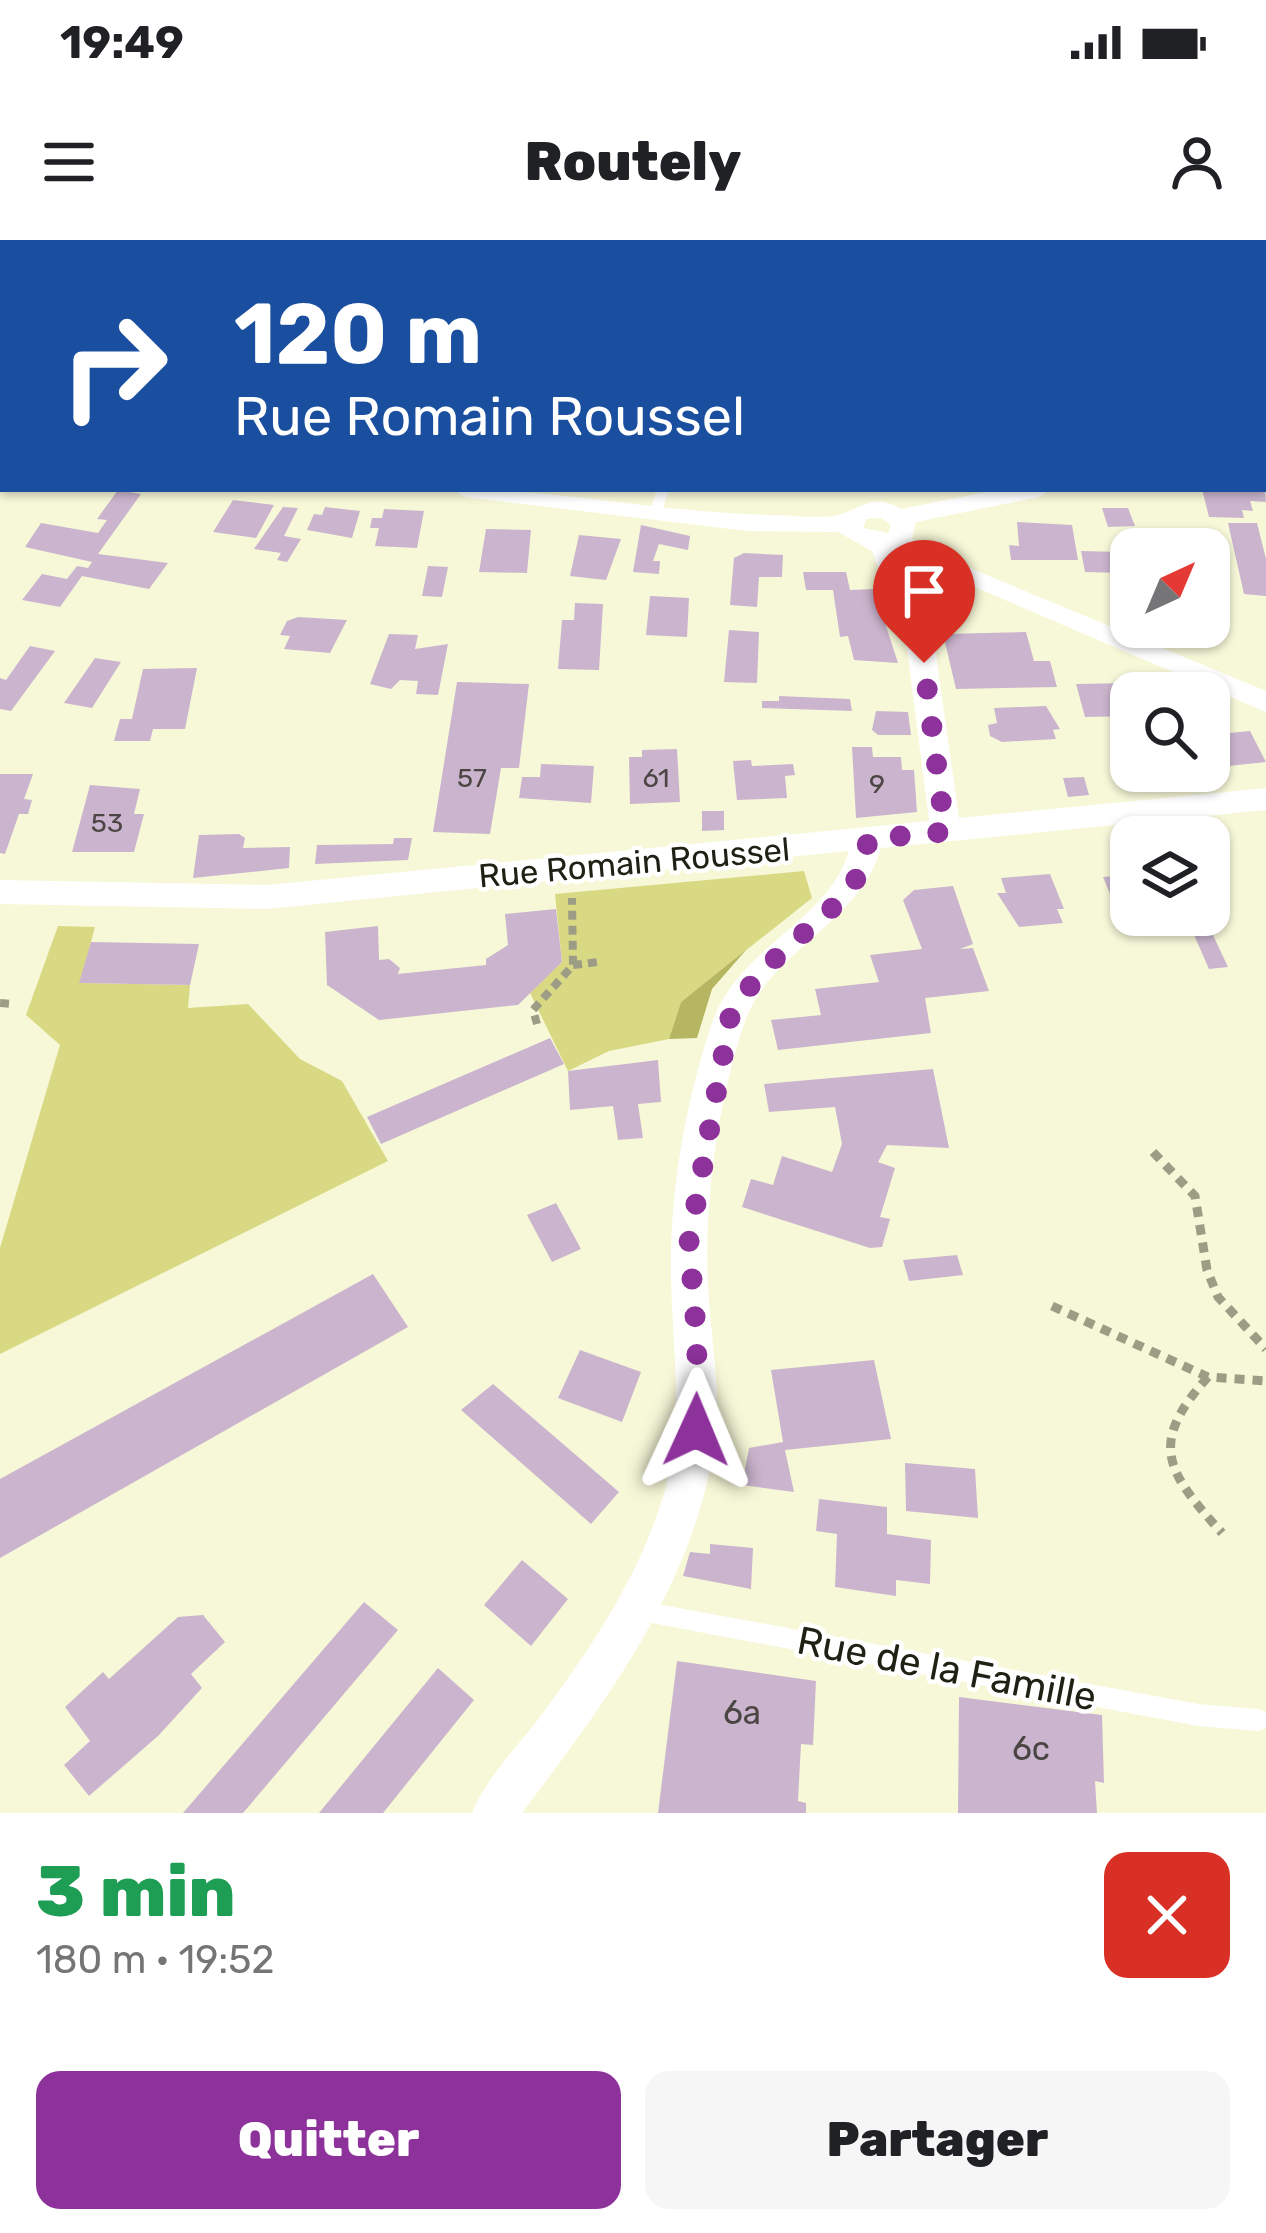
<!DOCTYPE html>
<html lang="fr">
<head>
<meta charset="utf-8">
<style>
	:root { --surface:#fff; --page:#f6f6f6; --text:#202124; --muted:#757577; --accent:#8d319b }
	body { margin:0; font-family:Rubik,sans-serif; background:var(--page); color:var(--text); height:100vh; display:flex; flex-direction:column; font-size:45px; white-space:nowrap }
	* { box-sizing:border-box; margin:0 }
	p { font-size:39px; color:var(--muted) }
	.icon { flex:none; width:66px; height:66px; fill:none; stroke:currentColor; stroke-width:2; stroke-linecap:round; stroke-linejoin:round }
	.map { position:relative; height:1573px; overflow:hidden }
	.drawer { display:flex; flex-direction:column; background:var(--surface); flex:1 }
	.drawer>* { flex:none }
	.top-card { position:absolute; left:0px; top:0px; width:1266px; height:252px; box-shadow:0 3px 9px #0004; background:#1a4fa0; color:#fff; overflow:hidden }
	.needle { width:78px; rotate:44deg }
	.tools { position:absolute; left:1110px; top:288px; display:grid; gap:24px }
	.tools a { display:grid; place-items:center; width:120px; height:120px; border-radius:24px; background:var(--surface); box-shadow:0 3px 9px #0004; font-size:60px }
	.pin { position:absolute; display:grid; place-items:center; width:102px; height:102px; color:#fff; margin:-123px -51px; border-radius:50% 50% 50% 0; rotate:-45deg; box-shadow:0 0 12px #0007 }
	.pin .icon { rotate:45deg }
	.me { position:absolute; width:132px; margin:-66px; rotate:1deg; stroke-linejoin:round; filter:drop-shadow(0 0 9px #0008) }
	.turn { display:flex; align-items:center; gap:42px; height:252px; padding:0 36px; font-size:54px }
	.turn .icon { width:156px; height:156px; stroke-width:2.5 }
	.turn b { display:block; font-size:84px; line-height:102px }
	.round { display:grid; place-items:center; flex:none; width:126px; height:126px; border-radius:24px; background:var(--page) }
	.head { display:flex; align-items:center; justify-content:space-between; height:204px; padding:0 36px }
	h1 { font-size:72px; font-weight:800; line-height:90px; color:#1e9e55 }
	.action { display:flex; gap:24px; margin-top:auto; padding:24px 36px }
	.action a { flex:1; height:138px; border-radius:24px; background:var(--accent); color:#fff; font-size:48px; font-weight:800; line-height:138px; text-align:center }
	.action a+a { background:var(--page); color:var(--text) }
	.status { display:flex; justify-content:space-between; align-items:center; height:84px; padding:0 60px; background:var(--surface); direction:ltr }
	.status svg { height:33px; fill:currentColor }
	header { display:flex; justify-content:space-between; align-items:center; height:156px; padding:0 36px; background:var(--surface); font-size:54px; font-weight:800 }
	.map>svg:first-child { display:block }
</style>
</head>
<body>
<div class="status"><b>19:49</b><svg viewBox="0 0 49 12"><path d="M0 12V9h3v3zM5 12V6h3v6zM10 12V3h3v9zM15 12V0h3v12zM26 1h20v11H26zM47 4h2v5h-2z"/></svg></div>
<header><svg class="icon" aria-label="menu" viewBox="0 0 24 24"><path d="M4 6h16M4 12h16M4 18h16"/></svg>Routely<svg class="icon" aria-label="person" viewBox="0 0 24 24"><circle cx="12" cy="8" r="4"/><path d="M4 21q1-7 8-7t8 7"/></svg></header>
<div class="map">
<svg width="1266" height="1573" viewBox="0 0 1266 1573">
	<rect width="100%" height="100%" fill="#f7f8d8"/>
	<!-- green -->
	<path fill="#d9d883" d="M804,631L812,658L681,762L669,799L609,811L568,831L530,753L562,722L555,654Z
		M58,686L95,687L80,743L190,745L188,768L248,764L300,819L342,841L388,921L0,1114V1008L60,805L26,775Z"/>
	<!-- forest -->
	<path fill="#b6b561" d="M746,710L712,749L697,798L669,799L681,762Z"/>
	<!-- building -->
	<path fill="#cbb5ce" d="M1202,249H1265L1266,262L1250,261L1253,271L1242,270L1244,278L1209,277Z
		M118,250L141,254L98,314L168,323L149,349L82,336L60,367L22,360L42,334L67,339L77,326L88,328L92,322L25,307L41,283L98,293L107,280L97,279Z
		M233,260L274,265L256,298L213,292Z
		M283,267L298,268L284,296L301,299L287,322L277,320L281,313L254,309Z
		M325,267L360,271L352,298L307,290L314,274L322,275Z
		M1102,268H1128L1135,286L1108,287Z
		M384,269L424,271L417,308L375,306L379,288H370L372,278H382Z
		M1017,282L1072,285L1078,320H1011L1009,305L1019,306Z
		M1228,283H1257L1266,319V356L1244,354Z
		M641,285L690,296L688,310L659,304L653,321H660L659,334L633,332Z
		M486,289L531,290L527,333L479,332Z
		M579,295L621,299L606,340L570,336Z
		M1081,311L1122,312L1127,333L1085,332Z
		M744,313L783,315L782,337H759L757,367L730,365L734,318Z
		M428,326L448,327L442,357L422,356Z
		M803,332H846L850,350L874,349L898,423L854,420L848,396L840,397L833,350H806Z
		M650,356L689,358L687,397L646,395Z
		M575,363L603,364L599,430L558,429L562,380H574Z
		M298,377L347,380L330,413L284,409L290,396L280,395L287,381Z
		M729,390L759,392L757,443L724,442Z
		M1026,392L1034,421H1050L1057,447L956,449L943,394Z
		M389,394L418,395L415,409L448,404L438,455L416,454L418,441L400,440L391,449L370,444Z
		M30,406L55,411L11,471L0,469V438L6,440Z
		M95,418L121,422L92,468L64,463Z
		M197,428L185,489H153L150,501H114L120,479H132L143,429Z
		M457,442L529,444L519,528H501L490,594L433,592Z
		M1130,443L1131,476L1085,477L1076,444Z
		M779,456L850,459L852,471L762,468V461H779Z
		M1046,466L1060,489L1053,490L1056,499L1002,502L990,496L988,485L997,483L994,468Z
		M876,471L908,472L911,495H878L872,490Z
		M1250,491L1266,522L1209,528V495Z
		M852,507H872L873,517H901L902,530H914L917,572L856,578Z
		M677,509L680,562L630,564L629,517H642V510Z
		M751,520L752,526L793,524L795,535L785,536L787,558L737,560L733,521Z
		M541,524L594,526L591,563L519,558L522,537H540Z
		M0,534H33L24,559L32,560L28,574H19L5,614L0,613Z
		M1084,537L1089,555L1068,557L1063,538Z
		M90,545L140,549L134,574H144L134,612H72Z
		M702,571H724V590L702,591Z
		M239,594L245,598L243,608L290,607L289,628L193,638L199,595Z
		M394,598H412L408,620L315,624L317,605L393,604Z
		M1050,634L1064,669H1057L1063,683L1019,687L997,653H1006L1001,638Z
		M1131,635V677L1120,678L1103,637Z
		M953,646L973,704L960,709L973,708L989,751L925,758L931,793L778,810L771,780L821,775L815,749L879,742L870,715L922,709L903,660L914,650Z
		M556,669L562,722L518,765L379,780L327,745L325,692L378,686L379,720L389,719L400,728L398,734L486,725V719L508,705L505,674Z
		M1212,693L1228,727L1209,729L1194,695Z
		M91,702L199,704L190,745L79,743Z
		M550,798L564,824L381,904L367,877Z
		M658,820L661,862L638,864L643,898L618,900L613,866L570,870L568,831Z
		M933,829L949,908L887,905L878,922L895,928L880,977L890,979L882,1007L870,1008L742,967L751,939L773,945L782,916L832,932L842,904L835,867L769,872L764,844Z
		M556,963L581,1009L552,1022L527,975Z
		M957,1015L963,1035L909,1041L903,1020Z
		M373,1034L408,1087L0,1318V1239Z
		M580,1110L641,1132L622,1182L558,1158Z
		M874,1120L891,1199L785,1210L794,1252L742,1245L749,1208L783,1202L771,1130Z
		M493,1144L619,1252L591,1284L461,1170Z
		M905,1223L975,1229L978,1278L906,1271Z
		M819,1259L887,1267V1294L931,1300L930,1344L896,1340V1356L835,1347L837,1294L816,1291Z
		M710,1304L753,1308L751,1349L683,1336L690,1312L710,1314Z
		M522,1320L568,1359L531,1406L484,1365Z
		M364,1362L398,1390L243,1573H183Z
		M203,1375L225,1402L191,1434L202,1448L158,1496L89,1556L64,1525L90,1501L65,1467L103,1432L109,1439L178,1377Z
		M677,1421L816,1441L813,1505L801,1504L798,1561L806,1563V1573H658Z
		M438,1428L474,1460L383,1573H319Z
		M959,1457L1102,1475L1104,1543L1095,1541L1097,1573H958Z"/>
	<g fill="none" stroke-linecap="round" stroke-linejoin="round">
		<!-- path-far1 -->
		<path stroke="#9d9d86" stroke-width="8" stroke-dasharray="9 6" stroke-linecap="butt" d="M573,725L598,722
			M0,763L13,764
			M537,784L533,770L573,725L572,658"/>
		<!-- path -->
		<path stroke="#9d9d86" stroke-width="9" stroke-dasharray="10 8" stroke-linecap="butt" d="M1153,912L1195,956L1207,1030L1218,1057L1266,1109
			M1052,1066L1208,1137L1266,1141
			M1208,1137C1147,1204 1167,1232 1222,1293"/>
		<!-- lane -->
		<path fill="#fff" fill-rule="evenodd" d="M1149,0H1159L1158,3H1148Z
			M657,249H669L661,273L655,277L649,273Z
			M636,1360L1198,1464L1259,1469L1266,1472V1488L1259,1491L1198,1486L636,1380L629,1377L626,1370L629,1363Z"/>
		<!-- street -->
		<path fill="#fff" fill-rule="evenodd" d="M17,0H44L14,3Z
			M929,0H951L928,3Z
			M0,165L3,166V180L0,179Z
			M1263,219H1266V233H1263Z
			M453,249C562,249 668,274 777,275C795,276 815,278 833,276C857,273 871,250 901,269L1001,249H1051L1039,257L916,282L912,299L936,314L1266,451V472L900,315L935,408L959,578L1266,548V570L881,608C858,686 769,710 744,784C718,863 704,961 708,1044C710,1092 720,1141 716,1189C701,1336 608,1459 522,1573H472C486,1538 517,1507 540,1477C592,1407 643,1331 666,1246C685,1173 671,1103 671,1029C670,950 686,861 711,786C736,707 827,684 849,611L267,669L0,664V640L267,645L929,581L907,408L872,311L838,292L747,291L465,257ZM881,278L891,285L888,293L863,288L866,279Z"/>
	</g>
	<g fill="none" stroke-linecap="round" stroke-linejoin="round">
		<!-- route -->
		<path stroke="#8d319b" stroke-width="21" stroke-dasharray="0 37.8" d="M696,1190L697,1101L689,1002L730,778L758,734L840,661L864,628L868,599L945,592L924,423"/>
	</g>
	<g text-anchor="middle" stroke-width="9" stroke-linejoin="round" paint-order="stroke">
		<!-- number labels -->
		<g font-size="27" fill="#4b4543">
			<text x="472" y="547">57</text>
			<text x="656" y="547">61</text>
			<text x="877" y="553">9</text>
			<text x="107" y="592">53</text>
		</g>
		<!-- street labels -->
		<g font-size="33" fill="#202015" stroke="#fff">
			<text transform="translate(634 622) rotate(-5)" y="12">Rue Romain Roussel</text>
		</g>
		<!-- near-number labels -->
		<g font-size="33" fill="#4b4543">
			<text x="742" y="1484">6a</text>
			<text x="1031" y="1520">6c</text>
		</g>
		<!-- near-street labels -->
		<g font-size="39" fill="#202015" stroke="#fff">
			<text transform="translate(947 1428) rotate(11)" y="14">Rue de la Famille</text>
		</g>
	</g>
</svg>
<div class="tools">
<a><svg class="needle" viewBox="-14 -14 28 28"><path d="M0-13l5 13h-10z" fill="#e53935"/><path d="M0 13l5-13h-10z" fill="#757577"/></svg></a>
<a><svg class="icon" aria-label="search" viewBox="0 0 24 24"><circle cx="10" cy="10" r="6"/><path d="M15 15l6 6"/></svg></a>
<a><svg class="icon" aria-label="layers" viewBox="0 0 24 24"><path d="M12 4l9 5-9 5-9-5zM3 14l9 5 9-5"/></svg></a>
</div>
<div class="pin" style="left:924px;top:423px;background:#d93025"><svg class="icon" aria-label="arrive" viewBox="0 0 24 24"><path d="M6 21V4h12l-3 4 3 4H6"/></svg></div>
<svg class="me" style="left:696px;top:1190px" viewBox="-20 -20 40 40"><path d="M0-17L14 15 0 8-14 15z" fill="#8d319b" stroke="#fff" stroke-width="4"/></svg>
<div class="top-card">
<div class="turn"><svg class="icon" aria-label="right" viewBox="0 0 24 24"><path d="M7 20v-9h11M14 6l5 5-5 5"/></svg><div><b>120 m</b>Rue Romain Roussel</div></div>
</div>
</div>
<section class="drawer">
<div class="head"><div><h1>3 min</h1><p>180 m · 19:52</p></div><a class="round" style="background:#d93025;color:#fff"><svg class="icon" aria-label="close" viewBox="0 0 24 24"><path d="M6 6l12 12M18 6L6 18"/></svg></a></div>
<div class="action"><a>Quitter</a><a>Partager</a></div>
</section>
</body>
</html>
